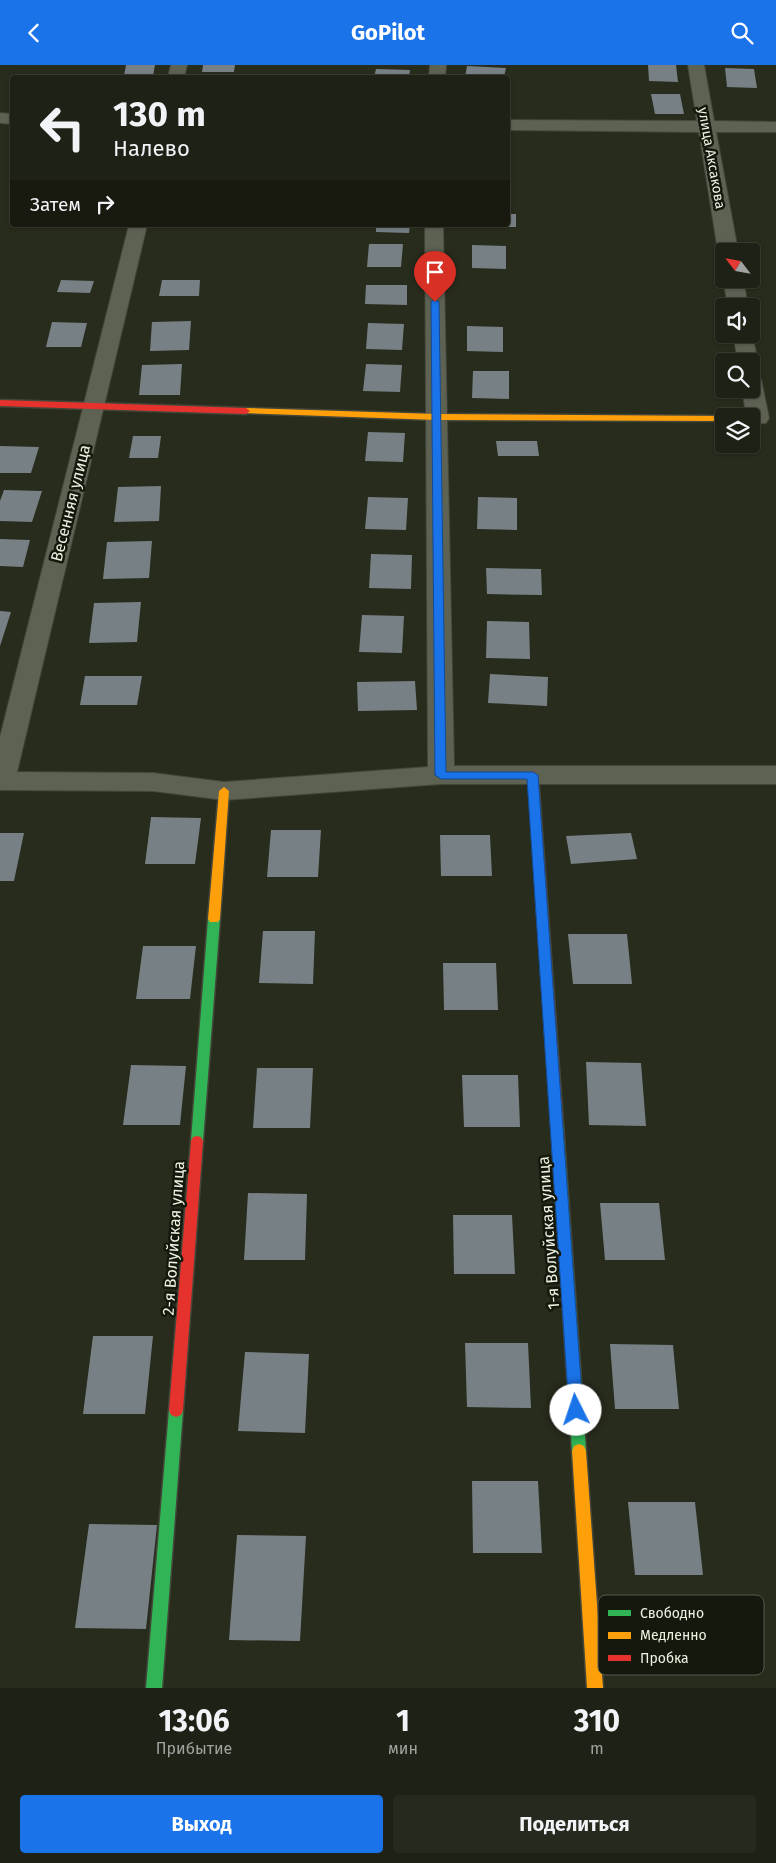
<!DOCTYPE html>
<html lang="ru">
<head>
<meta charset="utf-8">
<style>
	:root { --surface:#1e2115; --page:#26291e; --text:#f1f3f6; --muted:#a1a3a0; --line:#3c3e34; --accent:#1a73e8 }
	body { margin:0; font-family:"Fira Sans",sans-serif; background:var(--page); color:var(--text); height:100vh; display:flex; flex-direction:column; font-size:19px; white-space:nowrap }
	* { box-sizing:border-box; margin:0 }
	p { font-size:16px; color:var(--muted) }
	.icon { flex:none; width:28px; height:28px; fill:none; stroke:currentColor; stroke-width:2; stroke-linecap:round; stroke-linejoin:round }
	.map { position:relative; height:1623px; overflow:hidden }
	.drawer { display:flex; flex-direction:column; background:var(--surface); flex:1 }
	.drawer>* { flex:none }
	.guide { position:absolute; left:10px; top:10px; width:500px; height:152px; border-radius:5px; box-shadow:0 1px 4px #0004,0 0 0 1px var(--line); background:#1e2115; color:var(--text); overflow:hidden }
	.needle { width:32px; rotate:301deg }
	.buttons { position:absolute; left:715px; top:178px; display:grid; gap:10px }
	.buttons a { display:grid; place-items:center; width:45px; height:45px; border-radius:5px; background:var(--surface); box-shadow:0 1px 4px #0004,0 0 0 1px var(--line); font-size:25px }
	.pin { position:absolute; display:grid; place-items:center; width:42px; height:42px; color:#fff; margin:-51px -21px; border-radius:50% 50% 50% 0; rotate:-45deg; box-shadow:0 0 5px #0007 }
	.pin .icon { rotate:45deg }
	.me { position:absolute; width:55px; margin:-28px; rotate:356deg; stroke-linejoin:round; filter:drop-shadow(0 0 4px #0008) }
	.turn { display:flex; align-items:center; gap:18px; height:105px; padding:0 20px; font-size:22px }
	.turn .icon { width:65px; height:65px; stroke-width:2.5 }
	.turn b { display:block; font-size:35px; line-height:42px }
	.then { display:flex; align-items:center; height:48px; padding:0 20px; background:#0003; gap:10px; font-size:19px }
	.eta { display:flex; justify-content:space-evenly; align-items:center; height:85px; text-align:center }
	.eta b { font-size:30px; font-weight:700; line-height:35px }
	.primary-button { display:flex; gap:10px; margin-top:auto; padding:10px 20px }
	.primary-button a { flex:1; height:58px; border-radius:5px; background:var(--accent); color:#fff; font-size:20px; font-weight:700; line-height:58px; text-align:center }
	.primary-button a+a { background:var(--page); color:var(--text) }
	header { display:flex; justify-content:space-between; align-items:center; height:65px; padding:0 20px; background:var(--accent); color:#fff; font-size:22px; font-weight:700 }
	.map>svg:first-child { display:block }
</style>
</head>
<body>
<header><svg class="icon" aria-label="back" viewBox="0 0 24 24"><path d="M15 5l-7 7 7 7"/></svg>GoPilot<svg class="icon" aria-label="search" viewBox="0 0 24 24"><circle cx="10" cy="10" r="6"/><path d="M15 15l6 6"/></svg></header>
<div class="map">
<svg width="776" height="1623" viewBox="0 0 776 1623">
	<rect width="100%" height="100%" fill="#282c1c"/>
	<!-- building -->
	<path fill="#778085" d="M126,0H155L153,11H124Z
		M203,0H235L234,7H202Z
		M648,0H676L678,17L649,16Z
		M467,1L506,3L504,12H465Z
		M725,3L754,4L757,23L727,22Z
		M376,4L410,5L409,12H374Z
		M651,29H680L684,49H655Z
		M508,149H516V162H498L508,160Z
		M376,160H410L409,168L376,167Z
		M369,179H403L401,202H367Z
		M472,180L506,181V204L472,203Z
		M61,215L94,216L90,228L57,227Z
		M162,215H200L199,231H159Z
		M366,220H407V240L365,239Z
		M191,256L189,285L150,286L152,257Z
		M52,257L87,258L81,282H46Z
		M368,258L404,259L402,285L366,284Z
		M467,261L503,262V287L467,286Z
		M182,299L180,330H139L142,300Z
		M366,299L402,300L400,327L363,326Z
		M473,306H509V334L472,333Z
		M368,367L405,368L403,397L365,396Z
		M133,371H161L158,393H129Z
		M496,376H537L539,391H498Z
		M0,381L39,382L31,408H0Z
		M161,421L159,456L114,457L118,422Z
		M4,425L42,426L32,457L0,456V436Z
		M368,432L408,433L406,465L365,464Z
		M478,432L517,433V465L477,464Z
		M0,474L30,475L23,502L0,501Z
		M152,476L149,513L103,514L107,477Z
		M371,489L412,490L411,524L369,523Z
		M486,503L541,504L542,530L487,529Z
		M141,537L137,577L89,578L94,538Z
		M0,546L11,547L0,581Z
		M362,550L404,551L402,588L359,587Z
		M487,556L529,557L530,594L486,593Z
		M490,609L548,612L547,641L488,638Z
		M85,611H142L137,640H80Z
		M415,616L417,645L358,646L357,617Z
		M151,752L201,753L195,799H145Z
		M271,765H321L318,812H267Z
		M0,768H24L14,816H0Z
		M631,768L637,794L571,799L566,771Z
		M440,770H490L492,811H441Z
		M263,866H315L313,919L259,918Z
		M568,869H627L632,919H573Z
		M143,881H196L190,934H136Z
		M443,898H496L498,945H444Z
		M586,997L641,998L646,1061L589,1060Z
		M131,1000L186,1001L180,1060H123Z
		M257,1003H313L310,1063H253Z
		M462,1010H518L520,1062H464Z
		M248,1128L307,1129L305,1195H244Z
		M600,1138H659L665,1195H605Z
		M453,1150H512L515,1209H454Z
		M93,1271H153L145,1349H83Z
		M465,1278H528L531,1343L467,1342Z
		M610,1279L673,1280L679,1344H615Z
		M245,1287L309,1289L305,1368L238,1366Z
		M472,1416H538L542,1488H473Z
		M628,1437H695L703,1510H635Z
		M89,1459L157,1460L146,1564L75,1563Z
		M237,1470L306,1471L300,1576L229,1575Z"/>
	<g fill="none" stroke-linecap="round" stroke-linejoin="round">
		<defs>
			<path id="street" d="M171,0H187L184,12H168Z
				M430,0H446L445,12H429Z
				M688,0H704L714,56L776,57V67H716L738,186H724V191L718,186L699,67L508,65V55L697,56Z
				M0,48L12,49V59L0,58Z
				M129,160H147L17,707L153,708L224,717L428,702L425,160H443L454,701H776V719H441L224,735L153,726L0,725V672Z
				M723,214H743L748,241H728Z
				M751,266L758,296L751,301V296H738L733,269H751Z
				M751,308L758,310L761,314L769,353L766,358L751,359V351H742L746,348L742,324H751Z"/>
			<path id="fast" d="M214,850L218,851L220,854L203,1076L201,1080L197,1081L193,1080L191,1076L208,854L210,851Z
				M557,1054L561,1055L563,1059L586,1386L584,1391L579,1393L574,1391L572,1386L551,1059L553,1055Z
				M176,1338L181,1340L183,1345L162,1623H146L169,1345L171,1340Z"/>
			<path id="slow" d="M246,343L436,349L727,351H724V356L436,355L243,348V344Z
				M224,722L229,726L220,854L218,857H210L208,854L219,726Z
				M579,1379L584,1381L586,1386L603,1623H587L572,1386L574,1381Z"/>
			<path id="jam" d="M0,335L246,343L250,346L246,349L0,341Z
				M533,706L538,710L563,1059L561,1063L557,1064L553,1063L551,1059L528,710Z
				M197,1071L201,1072L203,1076L183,1345L181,1350L176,1352L171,1350L169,1345L191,1076L193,1072Z"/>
		</defs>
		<!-- street casing -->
		<use href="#street" stroke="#434639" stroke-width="2"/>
		<!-- fast casing -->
		<use href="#fast" stroke="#434639" stroke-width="3"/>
		<!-- slow casing -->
		<use href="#slow" stroke="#434639" stroke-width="3"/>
		<!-- jam casing -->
		<use href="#jam" stroke="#434639" stroke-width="3"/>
		<!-- street -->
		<use href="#street" fill="#5e6253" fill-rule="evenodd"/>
		<!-- fast -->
		<use href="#fast" fill="#30b455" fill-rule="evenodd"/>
		<!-- slow -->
		<use href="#slow" fill="#ff9f0a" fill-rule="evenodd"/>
		<!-- jam -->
		<use href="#jam" fill="#e5322d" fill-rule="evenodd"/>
	</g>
	<!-- route -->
	<path fill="#1a73e8" stroke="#114b97" d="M435,234L439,237L446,707H533L538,710L583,1345L581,1350L576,1352L571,1350L569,1345L527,714H441L435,710L431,237Z"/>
	<g text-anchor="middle" stroke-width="5" stroke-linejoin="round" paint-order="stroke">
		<!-- far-street labels -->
		<g font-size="14" fill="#edf2e1" stroke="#15180c">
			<text transform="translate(712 93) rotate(80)" y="5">улица Аксакова</text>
		</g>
		<!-- street labels -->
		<g font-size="16" fill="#edf2e1" stroke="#15180c">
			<text transform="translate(70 438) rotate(-76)" y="6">Весенняя улица</text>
			<text transform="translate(548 1168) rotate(-94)" y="6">1-я Волуйская улица</text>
			<text transform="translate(173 1173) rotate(-86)" y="6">2-я Волуйская улица</text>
		</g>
	</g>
	<!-- legend -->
	<rect x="598" y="1530" width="166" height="80" rx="8" fill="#15180c" stroke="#56594c" stroke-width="1"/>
	<rect x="608" y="1545" width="23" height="6" fill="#30b455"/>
	<rect x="608" y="1567" width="23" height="7" fill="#ff9f0a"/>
	<rect x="608" y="1590" width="23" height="6" fill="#e5322d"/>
	<g font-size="14" fill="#edf2e1">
		<text x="640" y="1553">Свободно</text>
		<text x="640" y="1575">Медленно</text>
		<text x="640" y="1598">Пробка</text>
	</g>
</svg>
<div class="buttons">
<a><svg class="needle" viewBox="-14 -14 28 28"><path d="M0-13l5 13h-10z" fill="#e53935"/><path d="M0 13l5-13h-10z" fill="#a1a3a0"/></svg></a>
<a><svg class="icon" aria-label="sound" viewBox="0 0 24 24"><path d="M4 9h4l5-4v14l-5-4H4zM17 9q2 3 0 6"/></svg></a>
<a><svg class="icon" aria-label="search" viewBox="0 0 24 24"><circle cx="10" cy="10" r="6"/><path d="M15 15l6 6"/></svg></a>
<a><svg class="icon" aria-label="layers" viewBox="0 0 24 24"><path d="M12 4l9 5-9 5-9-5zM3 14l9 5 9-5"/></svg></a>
</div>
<div class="pin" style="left:435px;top:237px;background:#d93025"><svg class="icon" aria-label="arrive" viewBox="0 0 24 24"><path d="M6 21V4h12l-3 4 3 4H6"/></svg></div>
<svg class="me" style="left:576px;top:1345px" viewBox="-20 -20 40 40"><circle r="19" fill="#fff"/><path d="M0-13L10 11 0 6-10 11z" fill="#1a73e8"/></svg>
<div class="guide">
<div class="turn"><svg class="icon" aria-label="left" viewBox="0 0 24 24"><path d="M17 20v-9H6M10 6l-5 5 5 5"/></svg><div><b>130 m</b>Налево</div></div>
<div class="then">Затем<svg class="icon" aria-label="right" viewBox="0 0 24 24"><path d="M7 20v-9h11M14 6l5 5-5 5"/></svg></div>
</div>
</div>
<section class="drawer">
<div class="eta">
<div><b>13:06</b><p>Прибытие</p></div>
<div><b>1</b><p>мин</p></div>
<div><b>310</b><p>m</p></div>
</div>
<div class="primary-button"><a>Выход</a><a>Поделиться</a></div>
</section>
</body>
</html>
